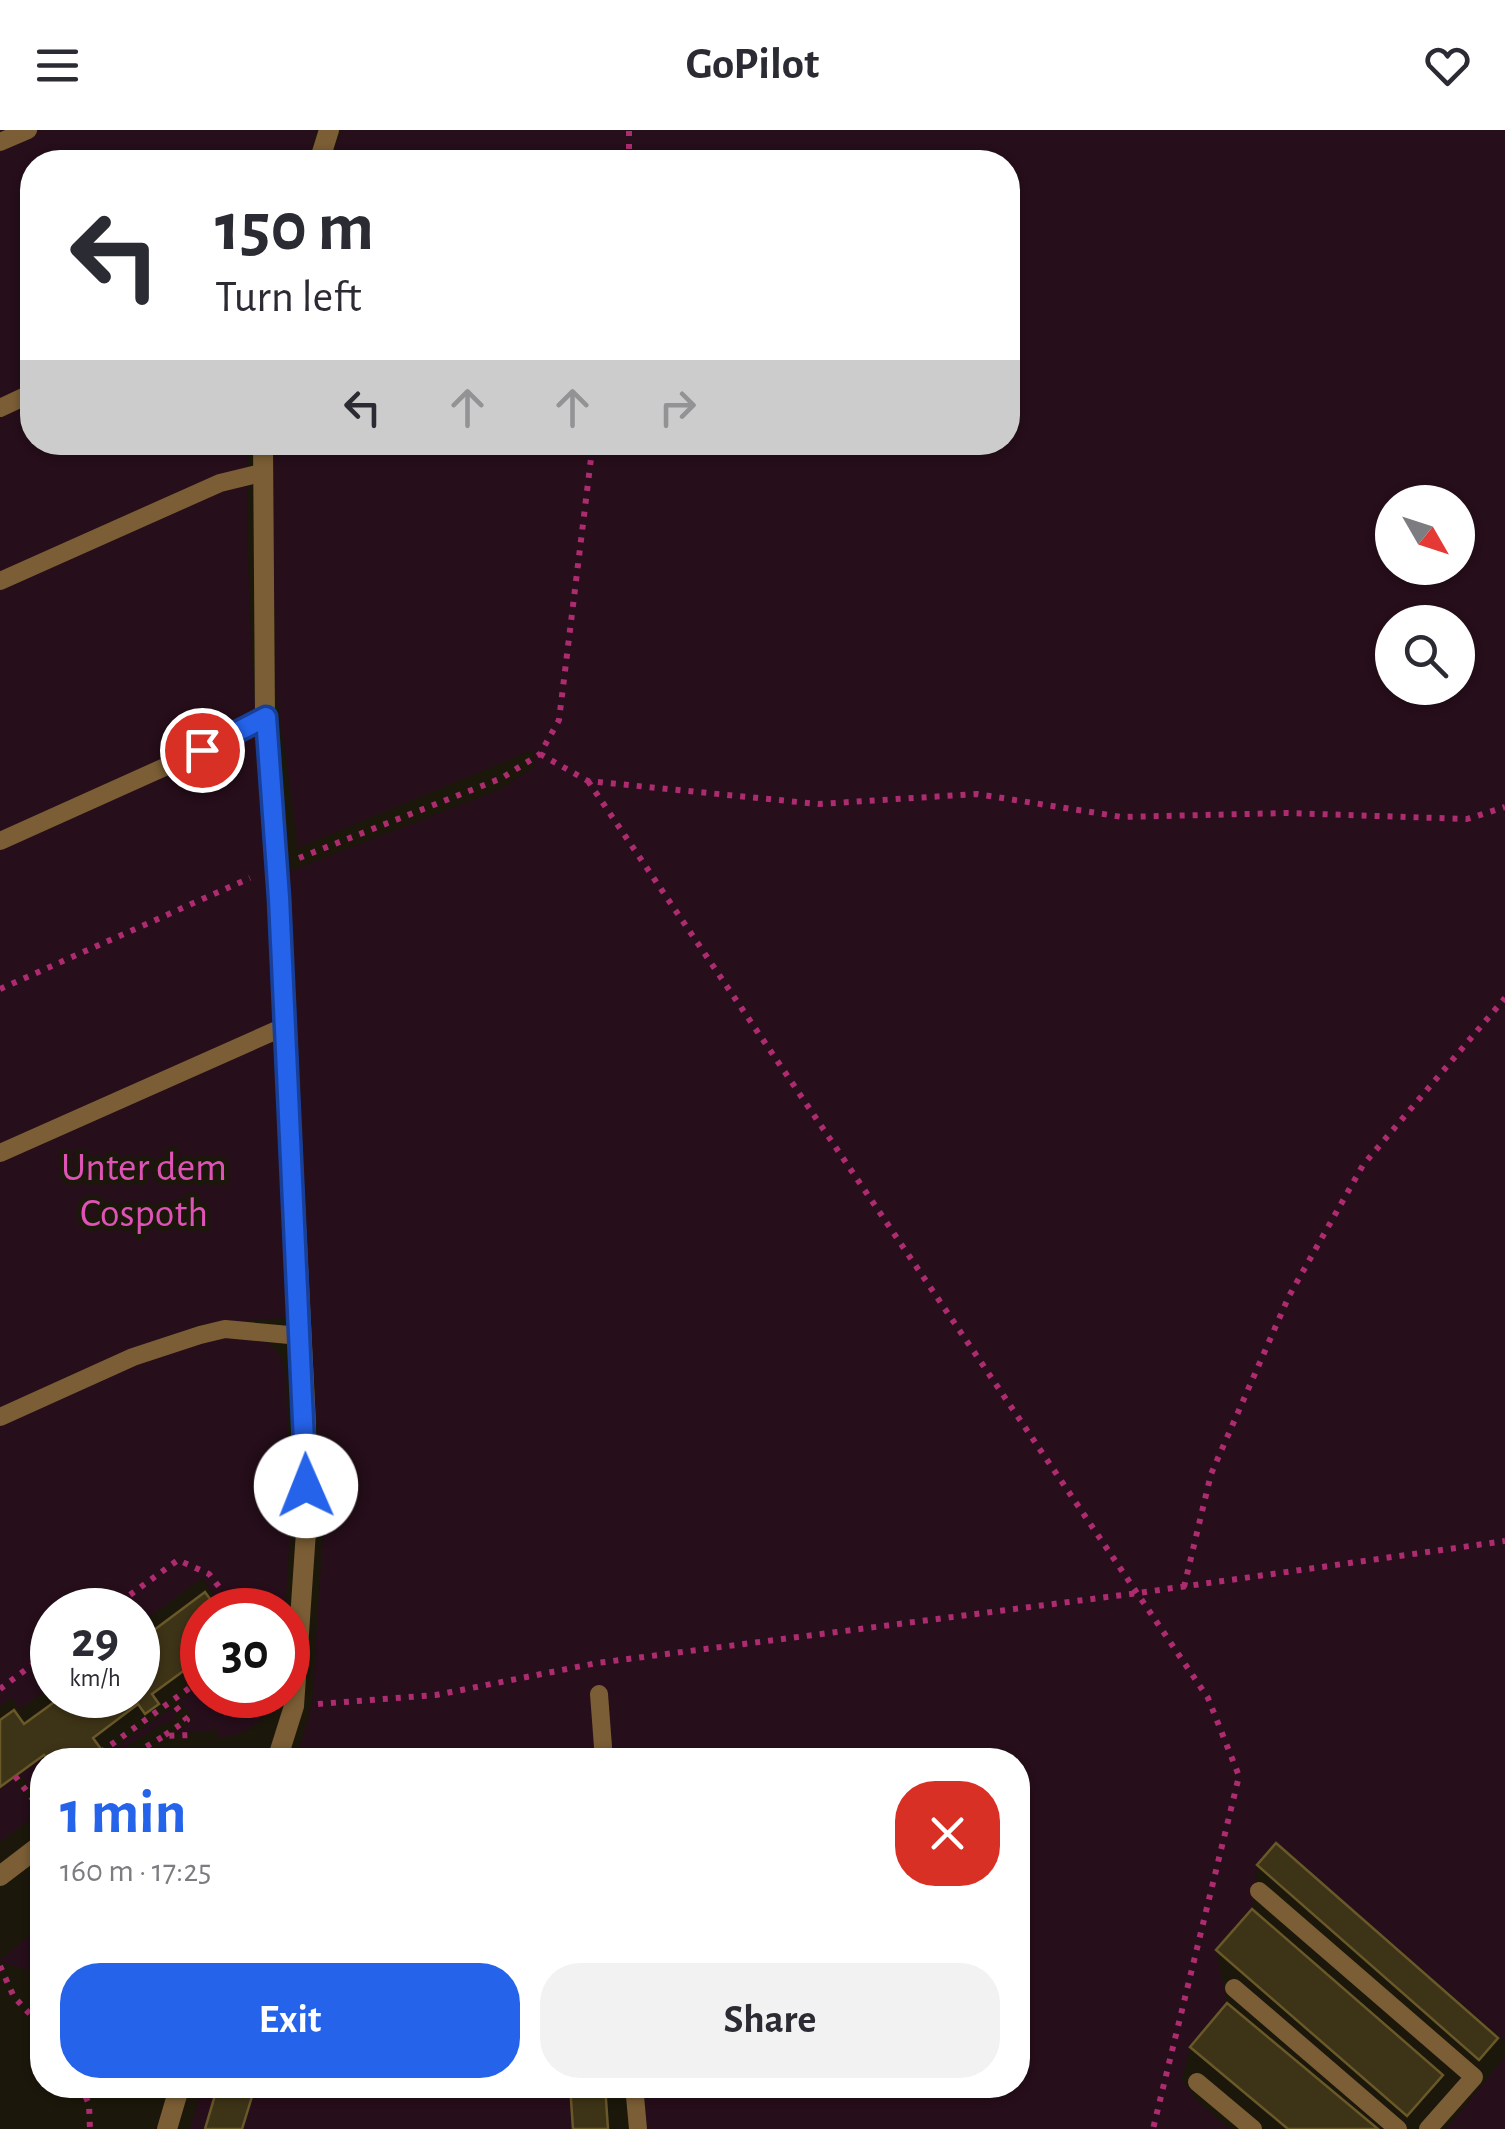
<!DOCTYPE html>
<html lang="en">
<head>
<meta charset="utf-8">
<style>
	:root { --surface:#fff; --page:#f2f2f3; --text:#2b2b33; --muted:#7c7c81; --accent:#2563eb }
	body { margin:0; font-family:"Alegreya Sans",sans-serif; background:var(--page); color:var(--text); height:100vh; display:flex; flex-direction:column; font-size:38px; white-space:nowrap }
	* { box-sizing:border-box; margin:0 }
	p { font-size:32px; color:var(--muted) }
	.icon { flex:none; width:55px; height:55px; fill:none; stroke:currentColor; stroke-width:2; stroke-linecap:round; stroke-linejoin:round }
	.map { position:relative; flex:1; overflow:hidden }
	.details { position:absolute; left:30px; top:1618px; width:1000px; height:350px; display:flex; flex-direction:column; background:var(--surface); border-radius:40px; box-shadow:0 2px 8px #0004 }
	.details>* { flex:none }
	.top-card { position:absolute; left:20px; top:20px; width:1000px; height:305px; border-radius:40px; box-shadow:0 2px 8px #0004; background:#fff; color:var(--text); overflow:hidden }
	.needle { width:65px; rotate:129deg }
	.buttons { position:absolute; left:1375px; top:355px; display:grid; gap:20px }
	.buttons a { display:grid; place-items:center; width:100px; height:100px; border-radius:50%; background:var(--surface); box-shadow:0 2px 8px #0004; font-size:50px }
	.speed { position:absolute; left:30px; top:1458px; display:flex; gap:20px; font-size:50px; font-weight:700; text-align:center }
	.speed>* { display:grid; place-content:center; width:130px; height:130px; border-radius:50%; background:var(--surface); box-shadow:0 2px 8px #0004; line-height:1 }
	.speed small { font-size:25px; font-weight:400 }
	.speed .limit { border:15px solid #d22; background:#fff; color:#111 }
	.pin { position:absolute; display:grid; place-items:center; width:85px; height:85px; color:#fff; margin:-42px; border:5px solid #fff; border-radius:50%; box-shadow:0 2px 10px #0007 }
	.me { position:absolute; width:110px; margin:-55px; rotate:359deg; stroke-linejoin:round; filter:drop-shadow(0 0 8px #0008) }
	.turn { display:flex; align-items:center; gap:35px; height:210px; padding:0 30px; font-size:45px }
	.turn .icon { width:130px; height:130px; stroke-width:2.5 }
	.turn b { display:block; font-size:70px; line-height:85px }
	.lanes { display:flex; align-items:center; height:95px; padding:0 30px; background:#0003; justify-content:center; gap:50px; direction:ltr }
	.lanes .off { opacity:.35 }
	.round { display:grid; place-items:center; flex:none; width:105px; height:105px; border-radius:40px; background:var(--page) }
	.headline { display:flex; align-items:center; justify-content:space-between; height:170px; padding:0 30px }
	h1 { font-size:60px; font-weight:700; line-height:75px; color:var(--accent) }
	.primary-button { display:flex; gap:20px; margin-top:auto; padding:20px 30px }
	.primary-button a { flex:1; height:115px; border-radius:40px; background:var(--accent); color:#fff; font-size:40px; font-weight:700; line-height:115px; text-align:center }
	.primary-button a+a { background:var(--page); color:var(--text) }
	header { display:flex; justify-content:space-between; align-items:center; height:130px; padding:0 30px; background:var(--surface); font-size:45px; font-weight:700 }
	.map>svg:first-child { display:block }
</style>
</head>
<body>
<header><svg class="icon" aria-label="menu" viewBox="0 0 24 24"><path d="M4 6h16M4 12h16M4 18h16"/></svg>GoPilot<svg class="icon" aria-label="heart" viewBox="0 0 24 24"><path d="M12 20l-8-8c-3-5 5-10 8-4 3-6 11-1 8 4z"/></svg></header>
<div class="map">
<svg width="1505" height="1999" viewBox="0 0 1505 1999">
	<rect width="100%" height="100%" fill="#1c170b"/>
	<!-- green -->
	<path fill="#260e1a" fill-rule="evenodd" d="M0,0H317L308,32H32V312L248,313C243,511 267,708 280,905C287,999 289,1093 293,1187L197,1195L134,1234C176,1227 273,1172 286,1244L290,1403L285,1480H225L202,1448L138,1495V1480H52V1556L20,1579L11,1568L0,1576Z
		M341,0H1505V1911L1276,1714L1257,1735L1252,1779L1216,1820L1227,1873L1190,1917L1182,1949L1199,1973L1230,1999H642L638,1955H1018V1630H296L312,1574L323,1402L285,743L501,659L535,636L532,620L298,718L276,559L272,345L276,313L1008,312V32H330ZM1392,372H1458V438H1392ZM1392,492H1458V558H1392Z
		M202,1554V1565H275C268,1590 243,1608 217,1607V1600L174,1604L194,1589L179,1571Z
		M170,1579L177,1586L169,1594L165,1592L106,1630H99Z
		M44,1625L48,1630H42V1675L19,1643Z
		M13,1648L37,1681L35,1686L0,1712V1657Z
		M42,1795V1844L0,1832V1830Z
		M1505,1927V1999H1446Z
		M203,1955H570L573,1999H190Z"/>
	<!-- building -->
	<path fill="#3d3317" stroke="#695828" stroke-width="2.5" d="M205,1462L218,1480H202V1538L197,1531L152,1564L159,1574L145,1584L138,1574L93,1608L101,1619L85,1630L78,1621L66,1630H48L44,1625L0,1657V1590L14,1580L24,1594L64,1565H138V1512Z
		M1276,1713L1498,1908L1479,1930L1257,1735Z
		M1252,1779L1443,1945L1407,1986L1216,1820Z
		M1227,1873L1378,1999H1288L1190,1917Z
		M218,1955H235L254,1960L242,1999H205Z
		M570,1955H605L608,1999H573Z"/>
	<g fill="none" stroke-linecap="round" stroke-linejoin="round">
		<!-- path -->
		<path stroke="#ad2b6f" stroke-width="6" stroke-dasharray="5 8" stroke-linecap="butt" d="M629,32V0
			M540,624L588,651L818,674L977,664L1122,687L1288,683L1467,689L1505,677
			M588,651L1208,1568L1239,1646L1153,1999
			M299,728L502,648L540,624L559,590L593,312
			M0,859L250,748
			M1184,1457L1211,1344L1289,1166L1363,1035L1505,868
			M109,1480L178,1430L209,1444L237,1480
			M0,1559L52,1520
			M318,1574L436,1565L597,1533L1138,1463L1505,1411
			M165,1605L187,1590L172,1572
			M90,1630L202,1549
			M124,1630L164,1606L191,1605
			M15,1646L42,1681
			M0,1836L14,1867L42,1897
			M80,1955L89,1974L90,1999"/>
		<!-- lane -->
		<path stroke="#7b5e35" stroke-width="18" d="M0,12L28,0
			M0,278L32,263
			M0,451L220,353L261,343
			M0,711L236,605L265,587
			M0,1023L286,896
			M0,1287L133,1227L200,1205L225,1199L300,1206
			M599,1564L604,1630
			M1259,1761L1474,1947L1428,1999
			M1234,1858L1398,1999
			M1197,1952L1253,1999
			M634,1955L638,1999"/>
		<!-- street -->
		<path stroke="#7b5e35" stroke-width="20" d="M319,32L329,0
			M263,312L265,587L286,896L306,1293L307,1387L294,1576L277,1630
			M199,1630H224
			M0,1746L42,1714
			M167,1999L180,1955"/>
	</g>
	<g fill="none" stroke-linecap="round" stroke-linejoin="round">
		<defs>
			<path id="route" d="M202,620L266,587L279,768L306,1356"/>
		</defs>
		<!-- route casing -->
		<use href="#route" stroke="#184099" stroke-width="25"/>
		<!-- route -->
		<use href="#route" stroke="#2563eb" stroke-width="18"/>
	</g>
	<g text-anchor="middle" stroke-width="10" stroke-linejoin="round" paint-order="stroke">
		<!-- park labels -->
		<g font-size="40" fill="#df52b6" stroke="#1c170b">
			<text x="144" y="1050">Unter dem<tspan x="144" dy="46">Cospoth</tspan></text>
		</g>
	</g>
</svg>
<div class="buttons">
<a><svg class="needle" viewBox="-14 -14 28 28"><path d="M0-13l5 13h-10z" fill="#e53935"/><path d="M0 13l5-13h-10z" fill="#7c7c81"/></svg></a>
<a><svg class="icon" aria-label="search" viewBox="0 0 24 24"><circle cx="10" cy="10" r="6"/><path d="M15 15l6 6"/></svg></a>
</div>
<div class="speed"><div>29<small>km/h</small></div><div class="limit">30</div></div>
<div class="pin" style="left:202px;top:620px;background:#d93025"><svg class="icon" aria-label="arrive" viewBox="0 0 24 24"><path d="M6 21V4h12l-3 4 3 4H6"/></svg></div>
<svg class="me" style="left:306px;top:1356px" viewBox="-20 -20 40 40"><circle r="19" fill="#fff"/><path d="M0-13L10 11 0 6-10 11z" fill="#2563eb"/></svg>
<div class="top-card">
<div class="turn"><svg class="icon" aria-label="left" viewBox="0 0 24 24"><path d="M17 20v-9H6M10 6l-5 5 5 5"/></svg><div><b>150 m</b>Turn left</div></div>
<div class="lanes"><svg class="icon" aria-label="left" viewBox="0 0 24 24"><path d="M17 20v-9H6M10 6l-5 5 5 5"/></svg><svg class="icon off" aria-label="ahead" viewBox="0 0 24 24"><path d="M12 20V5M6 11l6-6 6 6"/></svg><svg class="icon off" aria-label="ahead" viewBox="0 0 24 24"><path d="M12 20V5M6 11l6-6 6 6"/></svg><svg class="icon off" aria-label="right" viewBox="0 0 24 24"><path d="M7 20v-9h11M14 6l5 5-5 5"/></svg></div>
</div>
<section class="details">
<div class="headline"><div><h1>1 min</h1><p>160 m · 17:25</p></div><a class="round" style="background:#d93025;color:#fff"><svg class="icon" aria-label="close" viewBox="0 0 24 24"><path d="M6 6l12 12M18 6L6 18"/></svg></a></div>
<div class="primary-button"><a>Exit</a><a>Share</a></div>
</section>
</div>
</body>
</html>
